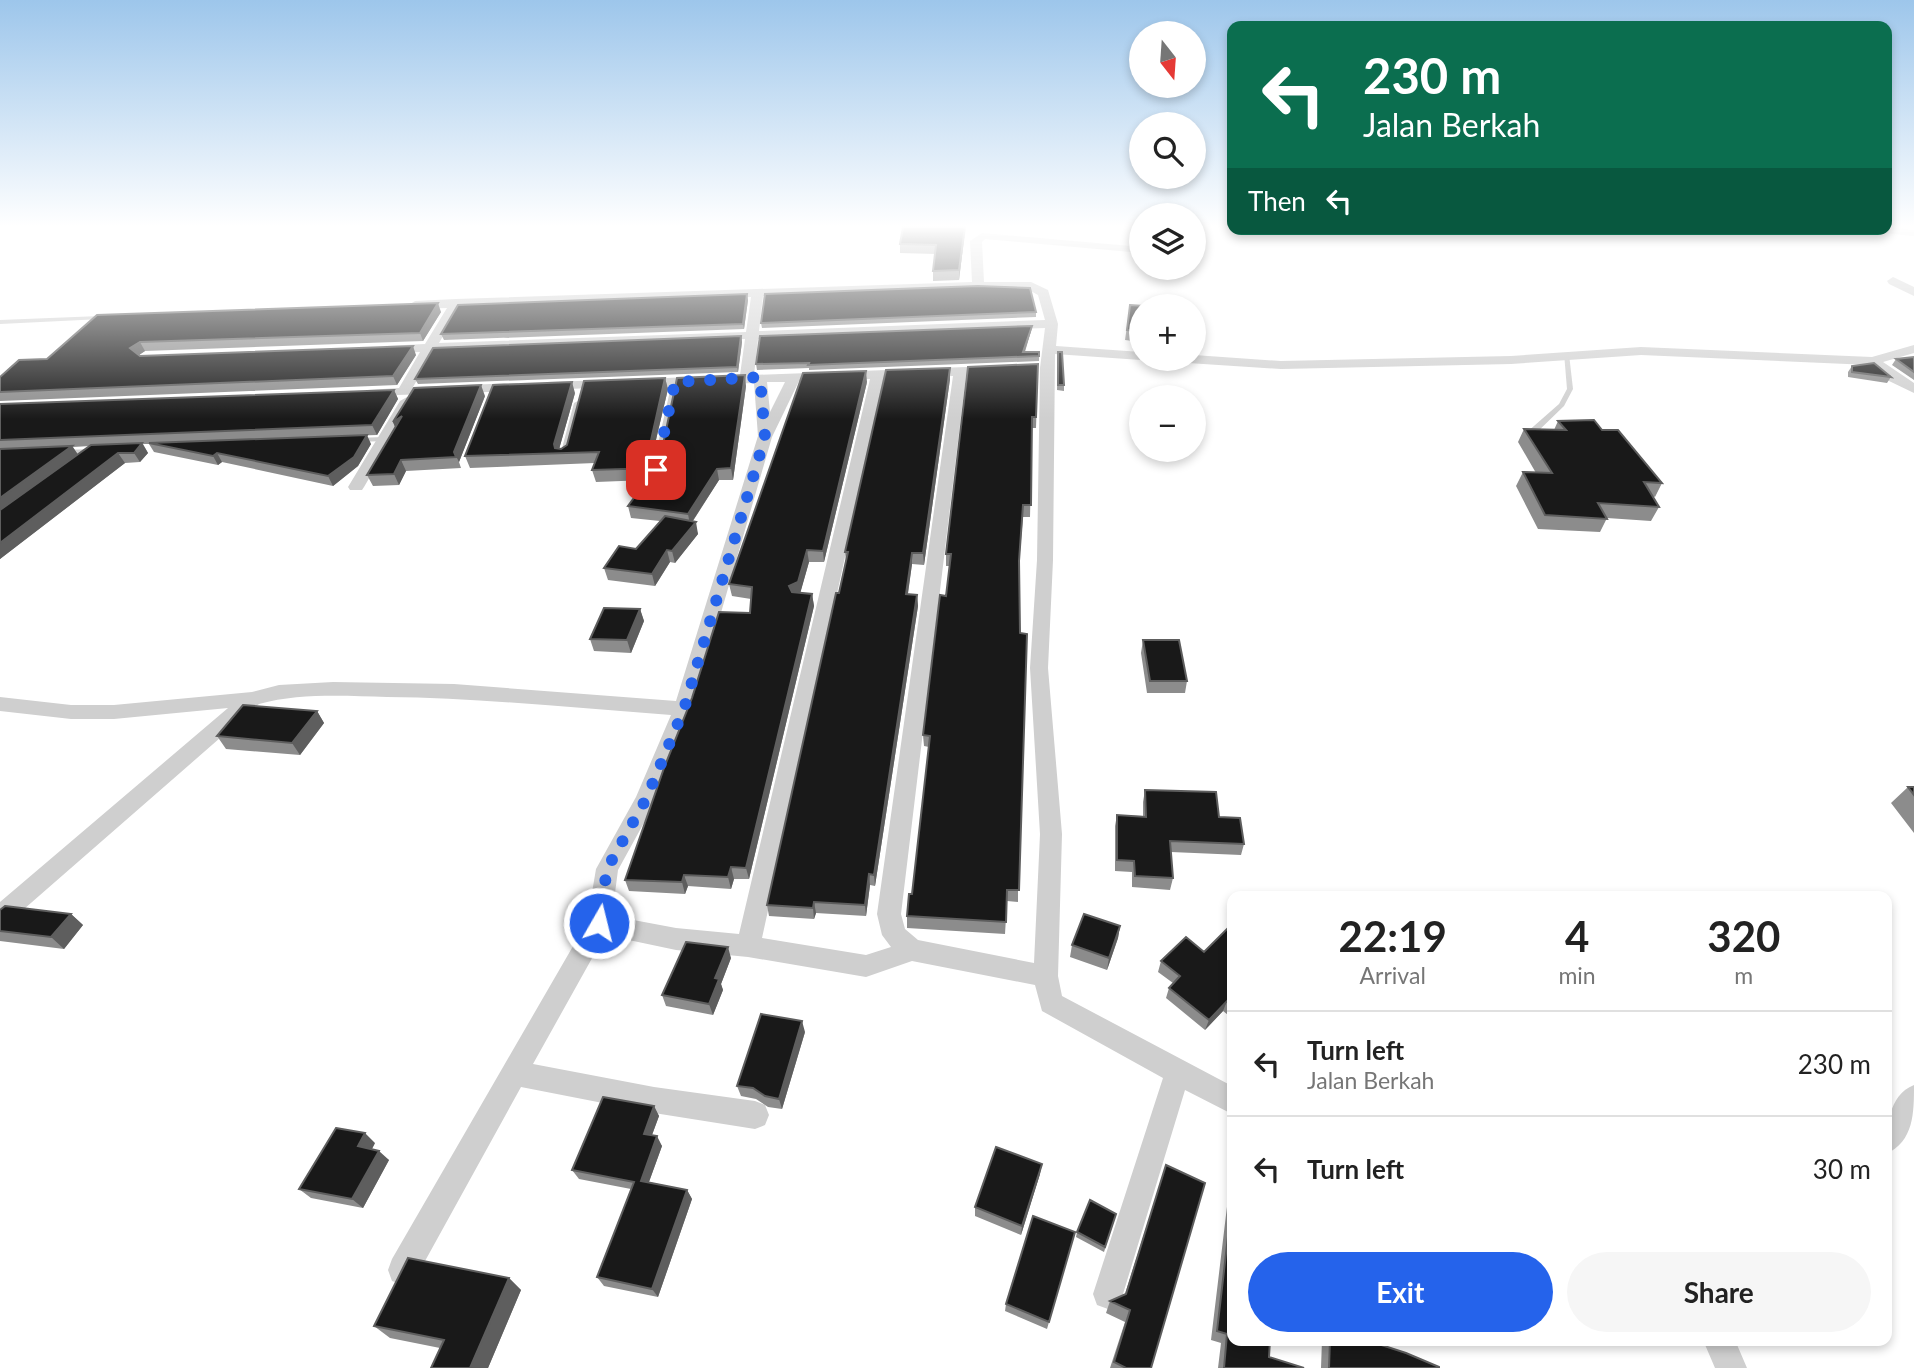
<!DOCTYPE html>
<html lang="en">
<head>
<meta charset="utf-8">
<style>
	:root { --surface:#fff; --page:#f6f6f6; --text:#222; --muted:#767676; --line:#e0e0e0; --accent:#2563eb }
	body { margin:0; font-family:Lato,sans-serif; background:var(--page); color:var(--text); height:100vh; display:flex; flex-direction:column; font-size:26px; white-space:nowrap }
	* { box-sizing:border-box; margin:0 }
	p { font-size:23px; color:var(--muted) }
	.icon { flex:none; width:38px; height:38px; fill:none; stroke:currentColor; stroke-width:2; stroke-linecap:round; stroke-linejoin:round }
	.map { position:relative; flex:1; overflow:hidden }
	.panel { position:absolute; left:1227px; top:891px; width:665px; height:455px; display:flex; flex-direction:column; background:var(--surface); border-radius:14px; box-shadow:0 4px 10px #0003 }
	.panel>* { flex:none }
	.hud { position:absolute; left:1227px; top:21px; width:665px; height:214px; border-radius:14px; box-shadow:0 4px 10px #0003; background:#0b6e4f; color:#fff; overflow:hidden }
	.needle { width:46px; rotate:163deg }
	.fabs { position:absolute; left:1129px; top:21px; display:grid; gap:14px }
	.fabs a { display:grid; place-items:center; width:77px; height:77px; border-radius:50%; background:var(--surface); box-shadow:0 4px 10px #0003; font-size:35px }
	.pin { position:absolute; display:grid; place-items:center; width:60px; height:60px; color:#fff; margin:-30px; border-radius:14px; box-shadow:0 4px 10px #0006 }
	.me { position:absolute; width:77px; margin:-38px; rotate:8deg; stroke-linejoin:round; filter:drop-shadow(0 0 5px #0008) }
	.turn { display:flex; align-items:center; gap:24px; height:147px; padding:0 21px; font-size:32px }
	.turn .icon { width:91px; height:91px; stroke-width:2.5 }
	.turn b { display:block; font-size:49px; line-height:60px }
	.then { display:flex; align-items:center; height:66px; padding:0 21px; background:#0003; gap:14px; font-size:26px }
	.eta { display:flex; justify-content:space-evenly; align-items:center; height:119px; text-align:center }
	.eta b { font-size:42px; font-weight:700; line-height:49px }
	.cta { display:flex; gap:14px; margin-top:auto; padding:14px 21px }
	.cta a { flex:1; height:80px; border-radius:42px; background:var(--accent); color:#fff; font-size:28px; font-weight:700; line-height:80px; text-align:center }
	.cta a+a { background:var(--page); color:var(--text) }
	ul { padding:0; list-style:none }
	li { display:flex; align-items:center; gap:21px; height:105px; padding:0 21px; border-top:2px solid var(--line) }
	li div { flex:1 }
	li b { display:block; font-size:26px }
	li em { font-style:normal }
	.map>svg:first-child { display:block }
</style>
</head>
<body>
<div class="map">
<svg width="1914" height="1368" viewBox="0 0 1914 1368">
	<rect width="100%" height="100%" fill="#fff"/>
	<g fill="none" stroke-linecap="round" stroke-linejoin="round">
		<!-- lane -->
		<path fill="#cfcfcf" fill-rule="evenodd" d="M100,316L103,318L102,319L0,324V320Z
			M1564,353L1569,354L1573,389L1564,406L1532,437H1526V433L1559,404L1567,389Z
			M675,380L678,382L660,470L656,472L652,470L672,382Z
			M578,401L582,403L568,456L564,458H561L560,456L574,403Z
			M384,437H387V441L356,442L352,440L356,438Z
			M96,449L100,451L99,453L62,454L58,452L62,450Z"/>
		<!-- street -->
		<path fill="#cfcfcf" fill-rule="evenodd" d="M1886,227L1914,230V236L1872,232L1867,229H1886Z
			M982,233L1131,246L1141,244V250L1131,252L985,239L982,242L984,282H1031L1048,290L1058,324L1056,346L1141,352V359H1146L1141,360L1055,354L1053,560L1048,668L1062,834L1058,976L1062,996L1232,1086V1114L1185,1090L1123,1294L1119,1305L1108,1309L1097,1305L1093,1294L1163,1078L1042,1011L1035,985L912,961L866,977L748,957L676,950L605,935L533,1064L654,1087L755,1101L765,1105L769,1115L765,1125L755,1129L654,1113L521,1087L414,1281L403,1285L392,1281L388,1270L392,1259L587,922L596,869L636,797L671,715C576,708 482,698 387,697C344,696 300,693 259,704L8,923L0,926V902L228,708L114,719H71L0,711V697L71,705H114L252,692L279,685L333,682L454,684L676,701L758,436L754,383L641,387L634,383L641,379L740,375L745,339L434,351L413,387L517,383L524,387L517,391L367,396V390L399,388L420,352L389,353L384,352V346L425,344L447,308L415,309L409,305L415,301L456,299L972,282L970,241ZM978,289L1029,290L1038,295L1045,320L759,331L763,296ZM751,297L746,332L439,343L460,307ZM1045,328L1040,368L1037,560L1030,668L1040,834L1034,963L918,940L905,929L901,914L966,375L992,374L999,370L992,366L754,375L758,339ZM953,376L877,914L882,935L891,947L866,955L762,938L884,378ZM870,379L739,934L676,928L612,916L618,870L657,799L693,709L772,437L799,381ZM767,382H785L770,412Z
			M1893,277L1914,287V296L1889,284L1887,281Z
			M1914,345V353L1883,362L1914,383V393L1889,381L1870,365L1641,355L1511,364L1281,369L1188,363L1181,359H1194V355L1281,361L1511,356L1641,347L1872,357Z
			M608,380L615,384L613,387L547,390L540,386L547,382Z
			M407,397L414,401L364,487L362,490H350L348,487L400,401Z
			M1914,1085C1914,1113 1914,1141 1886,1154C1886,1129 1888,1095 1914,1085Z
			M1703,1340H1735L1747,1368H1715Z"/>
	</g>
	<!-- wall -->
	<path fill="#8c8c8c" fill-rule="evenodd" d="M1194,227L1202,231V236L1194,235Z
		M965,231L959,280L933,281V271L935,254L900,253V244Z
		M748,300L744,329L444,340L441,334Z
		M1130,305L1141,306V342L1125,340Z
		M441,312L423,341L145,351L139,355H416L397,385L0,401V377L47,359L97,315Z
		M1036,312V317L762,328L761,323Z
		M1032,326L1031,331L1025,352H1039V361L809,370V368L757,370L756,364Z
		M741,336L742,342L738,372L418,384L415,379Z
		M1058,352L1064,385V391L1057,390Z
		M1914,357V380L1892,365L1896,359Z
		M1038,364L1036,428H1032L1030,517H1023L1019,564L1018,902L1007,901L1005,934L907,928V916L912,894L929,747L924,746L923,735L946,596L950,566H946V554Z
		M1852,366L1891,377L1887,383L1848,377V372Z
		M950,368V379L924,565L912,564L908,594L917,595L918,606L875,886L870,885L866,916L816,913L814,919L769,916L767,905L846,561L845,552Z
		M665,378L668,389L651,461L654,463L746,386L733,480H719L693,521L698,534L675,563L670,562L655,586L608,580L604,568L636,549L660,521L631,518L628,506L647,480L596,482L592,470L595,463L470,468L465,456L575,393L559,449H561Z
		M867,382L824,562H809L800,593L812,594L814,606L749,879H734L731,889L688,886L685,894L629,891L625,880L750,613L751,599L732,596L729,584Z
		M394,390L398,399L377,435L313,437L371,444L358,466L333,486L222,462L218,465L154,452L149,444H143L148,453L140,462L125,463L0,559V404ZM90,446L78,455L73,447Z
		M485,396L459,462L461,468L406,471L399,485L373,486L367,475L395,427L393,422Z
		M1558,421L1602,430L1662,483L1655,497L1653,496L1659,507L1651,521L1607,518L1600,532L1538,529L1516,486L1523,472L1536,473L1518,442L1524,429L1554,430Z
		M640,609L644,621L631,653L594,651L590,639Z
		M1143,640L1187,681L1185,693H1147L1141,653Z
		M317,711L324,723L300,755L226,749L217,736Z
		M1908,787H1914V833L1891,803Z
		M1145,790L1219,817L1244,844L1241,855L1171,852L1173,878L1170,890L1132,887V872L1115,871V826L1117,815L1143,816V802Z
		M0,910L71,914L83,925L64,949L0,941Z
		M1120,926L1118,938L1107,970L1070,957L1072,945Z
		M1232,929V1018L1223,1011L1205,1030L1166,998L1169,988L1173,983L1158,972L1161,961L1204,952Z
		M731,958L721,984L723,990L713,1015L666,1006L662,995Z
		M805,1032L782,1109L768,1107L756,1099L741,1096L737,1086Z
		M654,1106L659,1116L652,1135L662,1146L649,1182L687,1190L692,1199L658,1297L604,1286L597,1277L631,1189L579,1179L572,1170Z
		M375,1143L372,1149L389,1160L363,1208L311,1198L299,1189Z
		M1166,1165L1151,1368H1110L1125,1322L1106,1313L1110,1301L1125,1294Z
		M1232,1165V1340L1269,1357L1304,1368H1218L1221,1343L1211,1340Z
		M1040,1174L1021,1235L975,1216V1207Z
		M1116,1214L1104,1252L1076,1237L1077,1232Z
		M1075,1232L1047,1329L1005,1311L1006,1304Z
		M509,1278L521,1290L488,1368H431L440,1348L390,1338L374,1326Z
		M1322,1340H1366L1439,1368H1321Z"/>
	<!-- shaded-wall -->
	<path fill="#5e5e5e" d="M965,227V231L959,280V270Z
		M747,294L748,300L744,329L743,324Z
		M438,303L441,312L423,341L420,333Z
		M1032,326L1031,331L1023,357V352Z
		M741,336L742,342L738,372L737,367Z
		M140,342L145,351L136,357L130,348Z
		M413,346L416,355L397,385L393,376Z
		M950,368V379L924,565L923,553Z
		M866,371L867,382L824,562L823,551Z
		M745,375L746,386L733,480L731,468Z
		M665,378L668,389L649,469L647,458Z
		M572,382L575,393L558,453L554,444Z
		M481,385L485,396L459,462L454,452Z
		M394,390L398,399L377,435L372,425Z
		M402,416L398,434L393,422Z
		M367,435L371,444L358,466L333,486L328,476Z
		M142,443L148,453L140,462L134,453Z
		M72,446L79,456L0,514V498Z
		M118,453L125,463L0,559V543Z
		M217,453L222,462L218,465L213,456Z
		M401,460L406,471L399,485L394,474Z
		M717,469L719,480L690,525L688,514Z
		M696,522L698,534L675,563L672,551Z
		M667,550L670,562L655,586L652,574Z
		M807,550L809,562L800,594L791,598L789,586Z
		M912,553V564L906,606V594Z
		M812,594L814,606L749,879L746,868Z
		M917,595L918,606L875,886L874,875Z
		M640,609L644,621L631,653L627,640Z
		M317,711L324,723L300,755L292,743Z
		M731,867L734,879L731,889L728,877Z
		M869,874L870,885L866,916L865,905Z
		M684,875L688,886L685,894L682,882Z
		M814,902L816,913L814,919L813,908Z
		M71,914L83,925L64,949L51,937Z
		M1120,926L1118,938L1107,970L1109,958Z
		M728,947L731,958L721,984L723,990L713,1015L709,1004L715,978Z
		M1227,1001L1223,1011L1205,1030L1209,1020Z
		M802,1021L805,1032L782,1109L779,1099Z
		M654,1106L659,1116L649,1143L644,1134Z
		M365,1133L375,1143L368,1156L358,1146Z
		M657,1136L662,1146L646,1190L641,1181Z
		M379,1151L389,1160L363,1208L352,1199Z
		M1042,1164L1040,1174L1021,1235L1022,1226Z
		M687,1190L692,1199L658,1297L652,1289Z
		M509,1278L521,1290L488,1368H470Z"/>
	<!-- building -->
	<path fill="#191919" stroke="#5e5e5e" stroke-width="2" d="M903,227H965L959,270L933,271L936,245L900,244Z
		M1194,227H1203L1202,231L1194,230Z
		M978,286L1030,288L1036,312L761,323L765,294Z
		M747,294L743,324L441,334L458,305Z
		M438,303L420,333L140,342L130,348L140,356L413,346L393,376L0,392V377L19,360L47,359L97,315Z
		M1130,305L1144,306H1141V331L1127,330Z
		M1032,326L1023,352H1039V356L808,365L809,363L756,364L760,336Z
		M741,336L737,367L415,379L433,348Z
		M1058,352H1062L1064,385H1058Z
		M1914,357V372L1896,359Z
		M1874,363L1891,377L1852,372V366Z
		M1038,364L1036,417H1032L1031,505H1023L1019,561L1020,633L1027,634L1019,890H1007L1006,922L907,916L909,894H912L930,736L923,735L940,595L946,596L951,554H946L968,367Z
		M950,368L923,553H912L906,594L917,595L874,875L869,874L865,905L814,902L813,908L767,905L836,593H839L848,552H845L886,370Z
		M866,371L823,551L807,550L798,582L789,586L792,592L812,594L746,868L731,867L728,877L684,875L682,882L625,880L664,768L692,698L719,612L750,613L752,587L729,584L803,373Z
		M745,375L731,468L717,469L688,514L628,506L656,468L592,470L599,452L465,456L493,385L572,382L554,444L555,448L561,449L567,445L584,381L665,378L647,458L654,463L660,459L677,378Z
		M481,385L454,452L456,457L401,460L394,474L367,475L402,416L393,422L414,388Z
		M394,390L372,425L0,440V404Z
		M1594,420L1602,430H1618L1662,483L1644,482L1659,507L1598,503L1607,519L1545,515L1523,472L1552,473L1524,429L1566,430L1558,421Z
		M367,435L354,457L328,476L217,453L213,456L149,443Z
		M142,443L134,453H118L0,543V510L91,445Z
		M72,446L0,498V449Z
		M665,516L696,522L672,551L667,550L652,574L604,568L619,546L636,549Z
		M604,608L640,609L627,640L590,639Z
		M1143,640H1179L1187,681H1150Z
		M243,705L317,711L292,743L217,736Z
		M1908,787H1914V795Z
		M1145,790L1216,792L1219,817L1240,818L1244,844L1170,841L1173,878L1135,876L1134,861L1117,860V815L1146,817Z
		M5,906L71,914L51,937L0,931V910Z
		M1084,914L1120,926L1109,958L1072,945Z
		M1229,927L1232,929V1005L1227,1001L1209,1020L1169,988L1180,976L1161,961L1186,937L1204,952Z
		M686,942L728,947L715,978L719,979L709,1004L662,995Z
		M761,1014L802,1021L779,1099L765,1096L753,1088L737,1086Z
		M603,1097L654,1106L644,1134L657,1136L641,1181L687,1190L652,1289L597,1277L634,1182L572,1170Z
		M336,1128L365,1133L358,1146L379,1151L352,1199L299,1189Z
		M996,1147L1042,1164L1022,1226L975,1207Z
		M1166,1165L1205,1183L1151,1368H1126L1114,1362L1130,1310L1110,1301L1126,1294Z
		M1090,1200L1116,1214L1105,1247L1077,1232Z
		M1232,1202V1340H1270L1269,1357L1304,1368H1224L1227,1334L1217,1331Z
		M1033,1216L1075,1232L1049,1322L1006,1304Z
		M408,1258L509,1278L470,1368H431L444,1340L374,1326Z
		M1330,1340H1366L1406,1353L1439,1367V1368H1329Z"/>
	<!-- sky -->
	<linearGradient id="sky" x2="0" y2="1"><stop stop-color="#9dc6eb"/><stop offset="0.54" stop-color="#fff"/><stop offset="1" stop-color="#fff" stop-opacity="0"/></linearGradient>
	<rect width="1914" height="419" fill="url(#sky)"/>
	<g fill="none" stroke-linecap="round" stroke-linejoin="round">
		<!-- route -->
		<path stroke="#2563eb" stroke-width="12" stroke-dasharray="0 21.6" d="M599,923L607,869L646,799L684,709L765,437L760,377L675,382L656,470"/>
	</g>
</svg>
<div class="fabs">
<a><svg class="needle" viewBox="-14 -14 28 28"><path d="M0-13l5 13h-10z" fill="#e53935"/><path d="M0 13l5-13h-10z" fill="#767676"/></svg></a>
<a><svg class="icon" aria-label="search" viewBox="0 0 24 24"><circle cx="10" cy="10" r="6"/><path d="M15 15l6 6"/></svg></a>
<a><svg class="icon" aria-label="layers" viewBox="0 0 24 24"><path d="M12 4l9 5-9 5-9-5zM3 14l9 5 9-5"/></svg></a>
<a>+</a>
<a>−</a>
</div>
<div class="pin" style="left:656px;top:470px;background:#d93025"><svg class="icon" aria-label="arrive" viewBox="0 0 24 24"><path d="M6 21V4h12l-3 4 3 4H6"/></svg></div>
<svg class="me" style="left:599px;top:923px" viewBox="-20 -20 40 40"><circle r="17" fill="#2563eb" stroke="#fff" stroke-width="3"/><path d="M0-11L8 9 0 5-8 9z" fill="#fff"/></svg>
<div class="hud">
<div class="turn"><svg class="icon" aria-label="left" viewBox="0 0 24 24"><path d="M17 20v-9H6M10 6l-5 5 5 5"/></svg><div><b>230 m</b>Jalan Berkah</div></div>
<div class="then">Then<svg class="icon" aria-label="left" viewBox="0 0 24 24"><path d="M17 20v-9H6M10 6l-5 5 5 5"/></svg></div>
</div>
<section class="panel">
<div class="eta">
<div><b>22:19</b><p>Arrival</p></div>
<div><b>4</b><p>min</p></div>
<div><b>320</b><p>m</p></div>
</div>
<ul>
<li><svg class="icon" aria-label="left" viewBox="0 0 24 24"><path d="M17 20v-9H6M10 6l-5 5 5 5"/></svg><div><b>Turn left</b><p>Jalan Berkah</p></div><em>230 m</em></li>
<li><svg class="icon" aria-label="left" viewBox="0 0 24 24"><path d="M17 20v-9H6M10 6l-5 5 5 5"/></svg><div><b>Turn left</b></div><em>30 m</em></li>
</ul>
<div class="cta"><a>Exit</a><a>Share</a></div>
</section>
</div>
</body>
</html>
